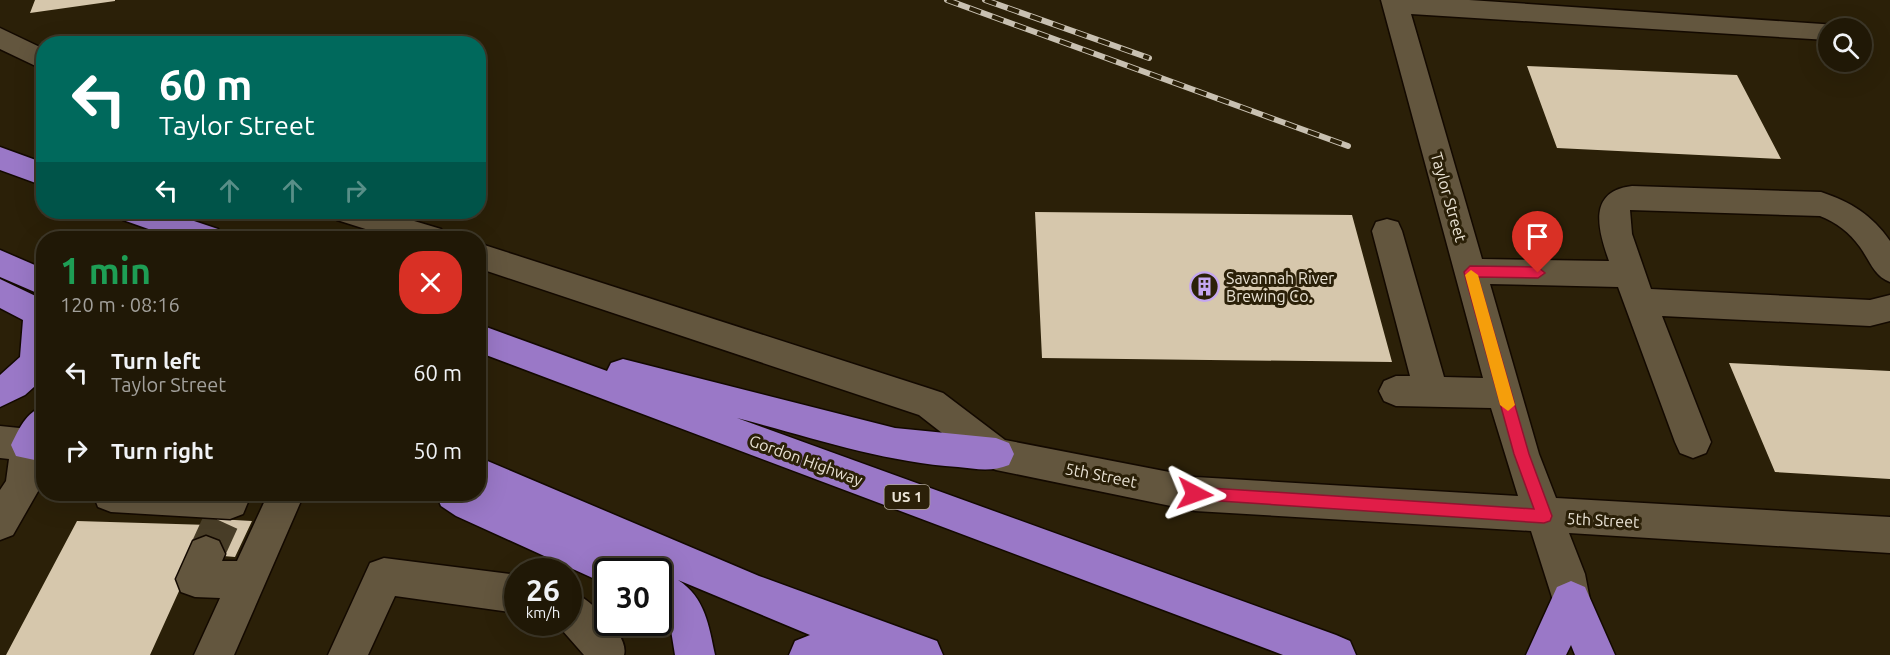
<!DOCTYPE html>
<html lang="en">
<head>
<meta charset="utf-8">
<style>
	:root { --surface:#201806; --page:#2d2514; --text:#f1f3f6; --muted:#a2a09b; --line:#3d3728 }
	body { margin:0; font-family:Ubuntu,sans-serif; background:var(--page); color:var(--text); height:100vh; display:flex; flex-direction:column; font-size:22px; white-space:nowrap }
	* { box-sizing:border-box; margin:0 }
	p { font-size:20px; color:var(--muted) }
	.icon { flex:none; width:33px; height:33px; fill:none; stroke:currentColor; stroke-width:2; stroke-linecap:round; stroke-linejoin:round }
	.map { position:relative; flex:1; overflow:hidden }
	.drawer { position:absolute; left:36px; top:231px; width:450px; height:270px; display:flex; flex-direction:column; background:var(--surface); border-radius:24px; box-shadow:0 6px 24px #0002,0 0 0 2px var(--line) }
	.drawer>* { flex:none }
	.guide { position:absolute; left:36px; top:36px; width:450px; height:183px; border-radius:24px; box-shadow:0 6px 24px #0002,0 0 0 2px var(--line); background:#00695c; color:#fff; overflow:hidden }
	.controls { position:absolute; left:1818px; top:18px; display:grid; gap:12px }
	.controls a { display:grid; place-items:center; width:54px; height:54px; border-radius:50%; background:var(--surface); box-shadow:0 6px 24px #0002,0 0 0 2px var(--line); font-size:30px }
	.speed { position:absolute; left:504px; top:558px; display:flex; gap:12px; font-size:30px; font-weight:700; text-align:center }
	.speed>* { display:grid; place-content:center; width:78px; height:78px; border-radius:50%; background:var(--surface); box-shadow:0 6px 24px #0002,0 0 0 2px var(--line); line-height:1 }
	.speed small { font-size:15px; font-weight:400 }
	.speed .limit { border:3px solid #111; border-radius:9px; background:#fff; color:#111 }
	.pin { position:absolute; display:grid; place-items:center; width:51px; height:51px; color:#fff; margin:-62px -26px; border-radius:50% 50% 50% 0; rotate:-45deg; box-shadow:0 0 6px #0007 }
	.pin .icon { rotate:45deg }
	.me { position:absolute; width:66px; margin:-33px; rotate:94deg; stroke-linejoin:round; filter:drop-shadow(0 0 4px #0008) }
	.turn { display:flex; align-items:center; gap:21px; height:126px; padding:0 24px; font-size:27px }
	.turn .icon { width:78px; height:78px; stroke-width:2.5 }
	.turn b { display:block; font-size:42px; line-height:51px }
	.lanes { display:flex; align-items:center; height:57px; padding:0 24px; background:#0003; justify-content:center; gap:30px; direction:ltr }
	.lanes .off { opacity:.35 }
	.round { display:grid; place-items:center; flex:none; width:63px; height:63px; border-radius:24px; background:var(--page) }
	.headline { display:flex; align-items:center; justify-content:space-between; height:102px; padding:0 24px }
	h1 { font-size:36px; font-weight:600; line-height:45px; color:#1e9e55 }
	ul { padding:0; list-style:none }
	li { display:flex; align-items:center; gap:18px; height:78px; padding:0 24px }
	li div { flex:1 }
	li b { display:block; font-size:22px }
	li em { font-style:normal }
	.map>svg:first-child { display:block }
</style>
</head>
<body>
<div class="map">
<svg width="1890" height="655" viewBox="0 0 1890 655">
	<rect width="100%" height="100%" fill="#2b2008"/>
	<!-- building -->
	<path fill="#d6c7ac" d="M35,0H115V1L30,13Z
		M1527,66L1737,75L1781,159L1557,148Z
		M1035,212L1352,215L1392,362L1042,358Z
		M1729,363L1890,371V479L1775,472Z
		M217,519L252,521L235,557L200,554Z
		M77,521L209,525L150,655H6Z"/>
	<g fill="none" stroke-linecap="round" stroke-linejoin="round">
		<!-- minor-tunnel -->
		<path stroke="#483d27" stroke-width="36" stroke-dasharray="36 18" stroke-linecap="butt" d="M206,554L222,519"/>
		<defs>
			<path id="minor" d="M1381,0H1469L1837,25L1840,28H1828V40L1411,14L1482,259L1609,261C1598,230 1587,191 1632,186L1821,192C1851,202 1872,215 1890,241V282C1874,276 1870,261 1860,247C1850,233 1836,222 1820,216L1630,210L1632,234L1651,289L1870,300L1890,295V321L1870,326L1662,316L1711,442L1706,453L1693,458L1680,453L1675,442L1618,287L1490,284L1539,454L1556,498L1890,517V553L1569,533L1585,574L1590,600L1585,613L1571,619L1557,613L1531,531L1195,511L996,470L983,465L919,415L478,268V243L931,389L943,393L1005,440L1195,477L1518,496L1491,408L1396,406L1384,401L1379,391L1384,381L1396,376H1410L1372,231L1376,222L1387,219L1398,222L1402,231L1444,377L1483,378Z
				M0,28L44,49V70L0,49Z
				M333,212H384L441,229L446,238H394L337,220Z
				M0,426L29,429L42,434L44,438L41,486L13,535L0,540V490L6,481L9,459L0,458Z
				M93,494H245L248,502L243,514L230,519L111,512L98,507Z
				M268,494H304L234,655H194L220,598L195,597L181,592L176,579L193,541L206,536L219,541L225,554L222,561H237Z
				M384,558L518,575V613L395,596L368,655H328L370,563Z
				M568,589C587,597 630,634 624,655H584L555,622H568Z"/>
			<path id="highway" d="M0,147L44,163V186L0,170Z
				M119,212H167L218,229L223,238H174L123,220Z
				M0,250L44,269V296L0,277Z
				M0,279L44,300V378L25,395L0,407V375L20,357L23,320L0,308Z
				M478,324L607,371L611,363L623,359L895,428L996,438L1009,443L1014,454L1009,465C992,472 976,469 958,467C883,462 810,437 737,418L1336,635L1350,641L1356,655H1283L478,352Z
				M44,406V462L16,456L11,445C19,429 26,412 44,406Z
				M478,457L759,576L937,641L943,655H789L795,641L810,635L678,580C705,597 709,626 715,655H675L670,624L658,612V572H655L657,571L635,561L640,572H608V585L456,516L441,506L436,494H478Z
				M1571,581L1585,587L1615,655H1575L1571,645L1566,655H1526L1557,587Z"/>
		</defs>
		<!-- minor casing -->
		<use href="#minor" stroke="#130900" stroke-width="3"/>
		<!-- highway casing -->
		<use href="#highway" stroke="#130900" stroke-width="3"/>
		<!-- minor -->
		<use href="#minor" fill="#63563e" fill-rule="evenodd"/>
		<!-- highway -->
		<use href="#highway" fill="#9a78c7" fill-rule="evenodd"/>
		<defs>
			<path id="rail" d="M947,0L1348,146
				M985,0L1149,58"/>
		</defs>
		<!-- rail casing -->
		<use href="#rail" stroke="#c8c0b1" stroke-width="6"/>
		<!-- rail -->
		<use href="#rail" stroke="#2b2008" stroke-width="4" stroke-dasharray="12" stroke-linecap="butt"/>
	</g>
	<!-- route -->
	<path fill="#e11d48" stroke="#92132f" stroke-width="1.5" d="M1470,266L1538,267L1545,273L1538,278L1478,277L1529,454L1552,516L1550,521L1544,523L1190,499L1188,494L1190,489L1195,487L1534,509L1514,454L1464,272Z"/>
	<!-- slow -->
	<path fill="#f59e0b" d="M1471,270L1478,275L1515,405L1508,411L1500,405L1465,275Z"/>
	<!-- icons -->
	<defs>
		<symbol id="building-ring" viewBox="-11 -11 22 22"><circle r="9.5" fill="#2b2008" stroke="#c5a7f1" stroke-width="1.5"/><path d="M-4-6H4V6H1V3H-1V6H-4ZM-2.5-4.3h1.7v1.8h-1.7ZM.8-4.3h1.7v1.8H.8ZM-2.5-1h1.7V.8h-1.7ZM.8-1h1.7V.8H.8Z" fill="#c5a7f1"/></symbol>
	</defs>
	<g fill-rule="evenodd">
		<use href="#building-ring" x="1188" y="270" width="33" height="33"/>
	</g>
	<g text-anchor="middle" stroke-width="6" stroke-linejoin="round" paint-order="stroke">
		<!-- shield labels -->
		<rect fill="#2b2008" stroke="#b1a898" stroke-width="1.5" x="884.5" y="485" width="45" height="24" rx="4.5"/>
		<g font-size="15" font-weight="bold" fill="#eae3d5">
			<text x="907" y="502">US 1</text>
		</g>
		<!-- street labels -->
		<g font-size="16" fill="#eae3d5" stroke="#2b2008">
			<text transform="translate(1449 197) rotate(74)" y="6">Taylor Street</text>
			<text transform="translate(806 460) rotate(20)" y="6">Gordon Highway</text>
			<text transform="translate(1101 475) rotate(11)" y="6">5th Street</text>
			<text transform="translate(1603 520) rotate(3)" y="6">5th Street</text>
		</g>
		<!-- poi labels -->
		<g font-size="16" fill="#eae3d5" stroke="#2b2008" text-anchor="start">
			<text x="1226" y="284">Savannah River<tspan x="1226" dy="18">Brewing Co.</tspan></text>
		</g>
	</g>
</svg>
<div class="controls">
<a><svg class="icon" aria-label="search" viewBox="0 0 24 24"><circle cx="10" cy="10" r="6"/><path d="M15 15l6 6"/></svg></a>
</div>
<div class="speed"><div>26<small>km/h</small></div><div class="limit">30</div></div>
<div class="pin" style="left:1538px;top:273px;background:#d93025"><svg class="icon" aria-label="arrive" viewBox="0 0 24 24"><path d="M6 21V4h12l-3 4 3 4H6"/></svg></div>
<svg class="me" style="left:1195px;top:494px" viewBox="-20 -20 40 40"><path d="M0-17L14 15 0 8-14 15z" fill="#e11d48" stroke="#fff" stroke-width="4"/></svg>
<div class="guide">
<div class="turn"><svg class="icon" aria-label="left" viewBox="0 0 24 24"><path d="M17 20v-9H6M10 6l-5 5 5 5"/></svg><div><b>60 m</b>Taylor Street</div></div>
<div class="lanes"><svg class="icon" aria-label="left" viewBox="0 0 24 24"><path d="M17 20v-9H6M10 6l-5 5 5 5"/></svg><svg class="icon off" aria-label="ahead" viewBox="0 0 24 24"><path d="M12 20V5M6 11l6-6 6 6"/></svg><svg class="icon off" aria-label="ahead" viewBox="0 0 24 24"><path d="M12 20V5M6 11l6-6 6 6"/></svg><svg class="icon off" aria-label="right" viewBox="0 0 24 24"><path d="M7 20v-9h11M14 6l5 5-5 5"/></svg></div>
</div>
<section class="drawer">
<div class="headline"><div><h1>1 min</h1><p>120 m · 08:16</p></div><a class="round" style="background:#d93025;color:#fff"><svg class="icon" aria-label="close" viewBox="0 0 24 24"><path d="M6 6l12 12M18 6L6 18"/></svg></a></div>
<ul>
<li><svg class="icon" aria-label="left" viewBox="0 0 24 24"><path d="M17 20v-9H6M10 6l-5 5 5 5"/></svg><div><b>Turn left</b><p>Taylor Street</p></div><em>60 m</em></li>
<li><svg class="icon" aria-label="right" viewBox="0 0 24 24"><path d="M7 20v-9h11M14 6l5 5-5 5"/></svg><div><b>Turn right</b></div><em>50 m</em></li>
</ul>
</section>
</div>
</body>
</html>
